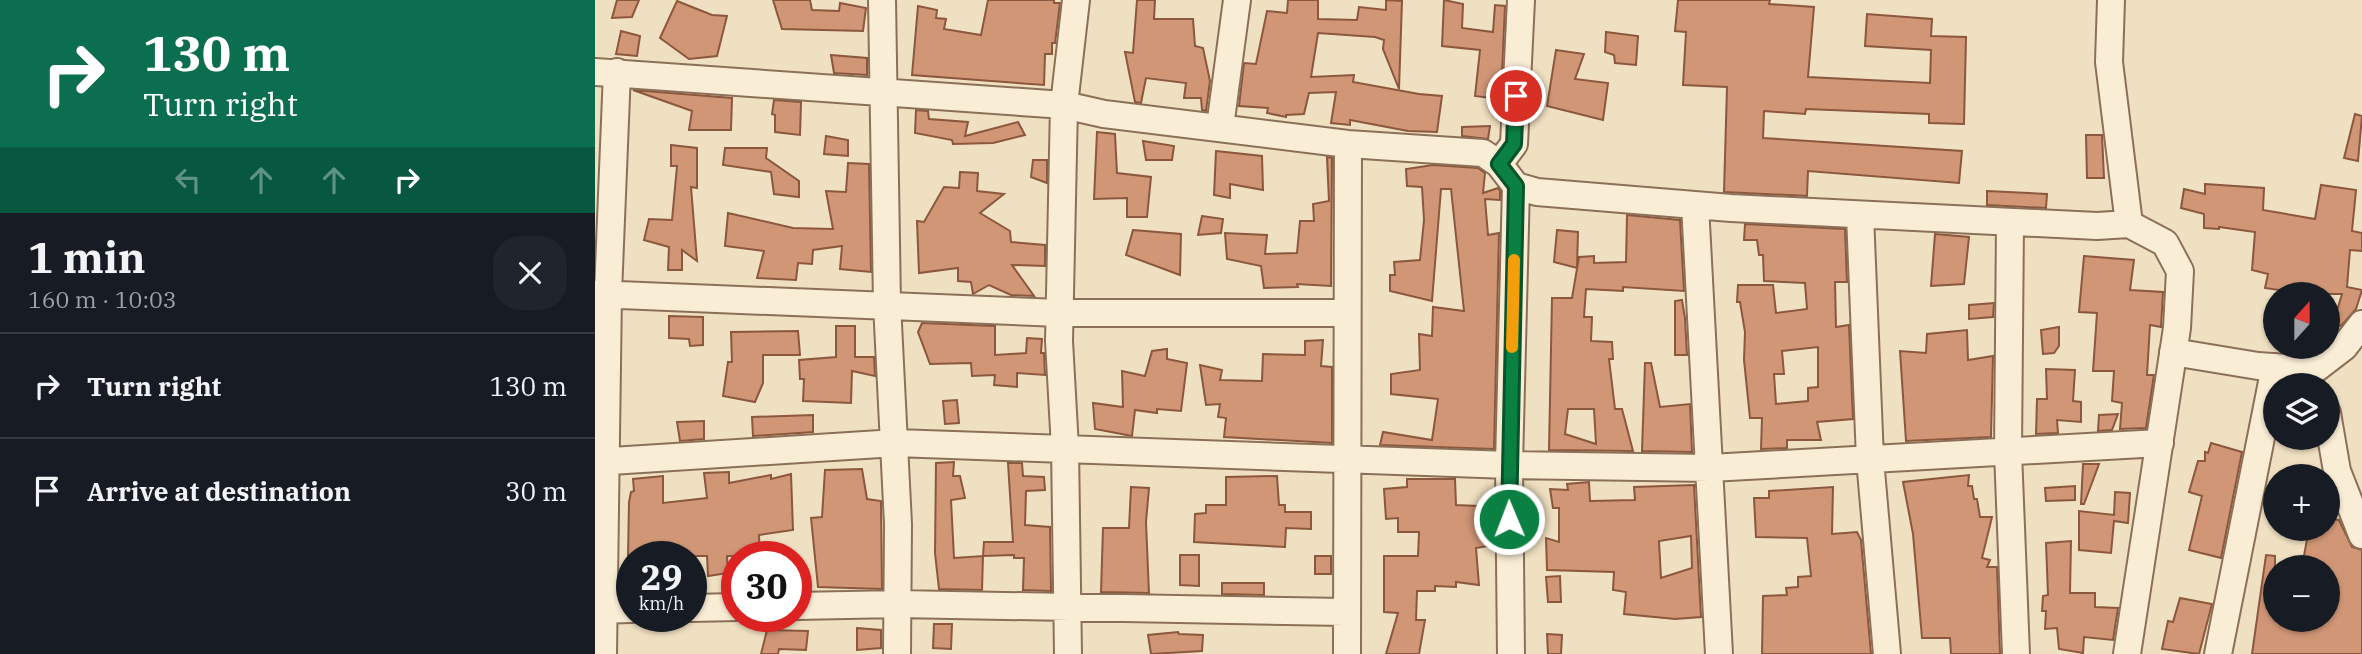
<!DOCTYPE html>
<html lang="en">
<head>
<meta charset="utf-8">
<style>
	:root { --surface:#171b24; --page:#20242c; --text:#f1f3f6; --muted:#9ea1a6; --line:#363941 }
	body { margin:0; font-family:"IBM Plex Serif",serif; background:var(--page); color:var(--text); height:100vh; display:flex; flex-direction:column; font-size:26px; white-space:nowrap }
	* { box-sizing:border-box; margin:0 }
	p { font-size:23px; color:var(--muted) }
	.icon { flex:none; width:38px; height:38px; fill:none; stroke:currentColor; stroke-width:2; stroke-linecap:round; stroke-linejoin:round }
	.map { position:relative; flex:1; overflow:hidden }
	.panel { display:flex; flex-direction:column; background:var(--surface); width:595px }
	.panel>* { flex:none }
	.guide { background:#0b6e4f; color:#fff; overflow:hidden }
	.needle { width:46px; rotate:21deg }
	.tools { position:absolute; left:1668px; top:282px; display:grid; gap:14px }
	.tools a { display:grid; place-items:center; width:77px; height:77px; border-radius:50%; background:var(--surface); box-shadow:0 2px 5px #0004; font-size:35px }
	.speed { position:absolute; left:21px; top:541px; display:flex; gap:14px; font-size:35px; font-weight:700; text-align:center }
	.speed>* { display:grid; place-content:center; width:91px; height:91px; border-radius:50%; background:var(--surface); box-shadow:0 2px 5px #0004; line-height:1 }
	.speed small { font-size:18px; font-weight:400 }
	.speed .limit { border:10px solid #d22; background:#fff; color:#111 }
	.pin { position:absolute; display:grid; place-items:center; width:60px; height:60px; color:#fff; margin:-30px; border:4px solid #fff; border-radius:50%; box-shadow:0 2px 7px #0007 }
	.me { position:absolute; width:77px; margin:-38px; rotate:359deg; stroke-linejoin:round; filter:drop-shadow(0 0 5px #0008) }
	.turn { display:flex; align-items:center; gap:24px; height:147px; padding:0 28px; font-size:32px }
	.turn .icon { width:91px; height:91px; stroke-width:2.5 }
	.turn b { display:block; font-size:49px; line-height:60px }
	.lanes { display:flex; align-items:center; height:66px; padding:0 28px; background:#0003; justify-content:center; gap:35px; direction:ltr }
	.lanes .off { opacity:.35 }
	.round { display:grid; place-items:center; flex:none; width:74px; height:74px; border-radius:28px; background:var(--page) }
	.headline { display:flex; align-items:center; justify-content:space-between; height:119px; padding:0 28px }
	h1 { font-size:42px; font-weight:800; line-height:52px }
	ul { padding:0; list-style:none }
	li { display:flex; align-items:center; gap:21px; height:105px; padding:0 28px; border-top:2px solid var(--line) }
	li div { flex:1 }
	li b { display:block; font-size:26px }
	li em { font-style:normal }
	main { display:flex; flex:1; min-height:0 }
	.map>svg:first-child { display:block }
</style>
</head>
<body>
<main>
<section class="panel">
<div class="guide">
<div class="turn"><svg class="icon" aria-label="right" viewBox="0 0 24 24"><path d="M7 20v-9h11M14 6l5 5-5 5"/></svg><div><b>130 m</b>Turn right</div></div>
<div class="lanes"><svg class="icon off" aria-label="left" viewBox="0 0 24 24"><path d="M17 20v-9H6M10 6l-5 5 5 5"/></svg><svg class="icon off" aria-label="ahead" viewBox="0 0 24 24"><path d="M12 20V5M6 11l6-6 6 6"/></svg><svg class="icon off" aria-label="ahead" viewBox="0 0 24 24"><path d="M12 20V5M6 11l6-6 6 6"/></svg><svg class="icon" aria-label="right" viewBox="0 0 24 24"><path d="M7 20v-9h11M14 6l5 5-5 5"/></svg></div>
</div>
<div class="headline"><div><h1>1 min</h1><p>160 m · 10:03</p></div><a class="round"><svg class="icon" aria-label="close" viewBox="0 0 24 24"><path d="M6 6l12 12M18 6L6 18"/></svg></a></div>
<ul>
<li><svg class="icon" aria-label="right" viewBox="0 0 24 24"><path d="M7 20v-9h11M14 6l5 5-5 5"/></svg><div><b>Turn right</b></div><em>130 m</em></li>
<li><svg class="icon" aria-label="arrive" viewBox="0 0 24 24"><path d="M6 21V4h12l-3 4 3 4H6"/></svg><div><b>Arrive at destination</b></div><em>30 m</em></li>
</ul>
</section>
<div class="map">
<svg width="1767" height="654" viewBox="0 0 1767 654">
	<rect width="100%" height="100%" fill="#f0e0c2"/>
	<!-- building -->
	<path fill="#d09676" stroke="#8b573d" stroke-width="2" fill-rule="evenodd" d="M22,0H44L37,17L17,18Z
		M178,0H215L217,10L244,11L245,3L271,8L268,31L187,29Z
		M393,0H459V3H465L460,43H457V54H450L449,85L317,75L323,6L342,10L341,18L351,19L349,29L386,35Z
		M542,0H560L559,19H598L600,46L608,48L615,81L611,111L607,110L606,98H589L591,83L551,78L546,103L540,102L530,52L538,53Z
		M693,0H723V19L762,20L764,7L791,10V0L807,1L804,89L788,49L789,40L780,37L723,33L716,77L759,75L758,82L824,94L847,96L842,132L813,131L755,120V125L736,123L741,92L714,93L709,114L691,115V117L672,113L673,108L644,106L649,63L661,64L672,11L692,13Z
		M849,0L868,4L867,28L898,32L900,5L910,6L906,95H896L895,98L880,96L885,50L847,46Z
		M1083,0H1175L1174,4L1219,7L1213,77L1335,83L1336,50L1270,46L1272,14L1337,19L1336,36L1371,37L1369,124L1334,123V114L1211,109L1210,114L1169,111L1168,138L1367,151L1364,183L1213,171L1212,196L1129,192L1132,87L1088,85L1091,32L1080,31Z
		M82,1L117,15L132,16L122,56L94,59L65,38Z
		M26,31L45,36L42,56L21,54Z
		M1011,32L1043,36L1041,65L1020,63L1019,55L1010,52Z
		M961,50L989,54L980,79L1013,83L1008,120L952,106Z
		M236,55L272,58V75L239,73Z
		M38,90L137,98L136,130H94L97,111Z
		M179,100L206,102L205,135L180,132V115L177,114Z
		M321,110L333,111L334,119L373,122L370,136L423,122L430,135L398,143L358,144L357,140L320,133Z
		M1760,114L1767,116L1763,161L1749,158Z
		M895,126L893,139L867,136V127Z
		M502,132L520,134L522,173L556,177L552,217H532V198L499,199Z
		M1491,135H1507L1509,178H1492Z
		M231,136L253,140V156L229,154Z
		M548,141L579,146L577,160H551Z
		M76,145L102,148V188L96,187L102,261L87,250V270H73L74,247L49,240L54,219L77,220L82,166H76Z
		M130,148H172L171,158L204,181V197L179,194L176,172L128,165Z
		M621,151L667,156L668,190L635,184V198L619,195Z
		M732,157L737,158L736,286L702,284L703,287L669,288L666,266L632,259L630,233L672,235L670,254L702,253L705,221H719L718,204L734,201Z
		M438,160H452V183L436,177Z
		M253,163L274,164L276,272L245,269L247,246L218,250L217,264L203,263L201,280L162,278L169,251L130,246L133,213L198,228L238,229L231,191L251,192Z
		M838,165L883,168L890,173L888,193L903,188L905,191V200L890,199L893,235L904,233L899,449L785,445L788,432L837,440L843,399L796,394V374L825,370L824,334L837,336L838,307L869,311L856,189H846L837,301L795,291V275H800L799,262L825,260L829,220L827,187L812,186L811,169Z
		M365,172L383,173L382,191L409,194L385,213L415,231L416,242L450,245V266L417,265L439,296L416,295L394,285L378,294L376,282L363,281V268L324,273L322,221L329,222L349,187L364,188Z
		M1610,184L1669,188L1668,210L1720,219L1726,185L1761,190L1757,231L1767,233V251L1755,250L1752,287L1767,290L1761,309L1746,326L1738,324L1747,294H1682L1684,290L1670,288L1673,274L1657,270L1660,232L1624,227V229L1609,228V214L1586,208L1589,189L1610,194Z
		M1392,191L1452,194L1451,208L1392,205Z
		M1032,215L1085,220L1089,291L1028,287V291L991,289L989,317H997L996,341L1017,342L1018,359H1014L1020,409H1027L1038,451L954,450L957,298H977L984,257L999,256V263L1031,262ZM973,409H999L1001,444L970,434Z
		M607,216L628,219L626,233L603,235Z
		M1150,224L1250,229L1252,282H1240L1241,327L1254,325L1258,419L1222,422L1226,440H1192V448L1166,449L1167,418H1155L1149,360L1150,332L1145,302H1142L1143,285H1178L1181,313L1212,309L1210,283L1169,281L1168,255H1164L1162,240H1149ZM1223,347V387L1213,388V401L1181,404L1179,374H1189L1187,351Z
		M538,230L586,234L585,275L531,255Z
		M962,230L983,232L982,268L959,262Z
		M1340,234L1374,237L1369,284L1336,286Z
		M1489,256L1539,260L1535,290L1568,292L1566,327L1555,325L1552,375H1559L1551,428L1525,429L1527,403L1517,401L1519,371H1498L1502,313L1484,312Z
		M1087,300L1090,318L1092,355H1080V301Z
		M1399,303L1398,317L1374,319V305Z
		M74,316L108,317V345L95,346L94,339L74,338Z
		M327,323L400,326V355L431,353L432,338L447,339L446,353H449L450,375L422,373V387L399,385L400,375L377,376L376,363L335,364L323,332Z
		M241,326H260V357H279L280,376L257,371L256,403L208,401L209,379H205L204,360L241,357Z
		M1464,327V346L1459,353L1448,354L1446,330Z
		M1372,330L1373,360L1398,356L1396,437L1311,441L1305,351L1331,353L1332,334Z
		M203,331L205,355H168V383L160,402L128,396L133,362H137L136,332Z
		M728,340L726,366L737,367V443L629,437L631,418L623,417L625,404L611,405L605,365L627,370L625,380L667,381L668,354L710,355V341Z
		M572,349V359L592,363L586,411L562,409V413L540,410L537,436L500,429L498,403L528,407L527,371L550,376L557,351Z
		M1050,363H1056L1065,407L1095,404L1097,452L1047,451Z
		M1451,369L1480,370L1478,401L1486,402V422L1462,420L1463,433L1441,434L1442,399H1452Z
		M362,400L364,423L350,424L348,401Z
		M1523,414L1517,430L1503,431L1504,415Z
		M218,415V432L158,436L157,417Z
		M109,421V439L85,441L82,422Z
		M1616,443L1647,452L1626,558L1594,550L1607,496L1594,492L1603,461H1610V452L1613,453Z
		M359,462L358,476H365L370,498L356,500L359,558L388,556L387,590L344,589L340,553L341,463Z
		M413,463H427L428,476L449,477L450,490L431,491L430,525L455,527L456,591L428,590L429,558H419V555L388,556L389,542H418Z
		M1488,464H1504L1489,504H1486Z
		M267,469L272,499L286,501L287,589L223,587L216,518L227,517L230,470Z
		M134,472V483L176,475V479L196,474L198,530L164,535L165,556H132L133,573L113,576L112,556H33L34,502L36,492L39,491L38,479L68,476V503L112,498L109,473Z
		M1374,475L1373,486H1377L1379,499H1382L1385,517H1397L1387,558L1395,560L1392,567H1402L1405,654H1356L1355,638H1327L1318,534L1308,482Z
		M682,476L684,505H690V512H716V529L691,528L690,547L599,542L600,514L611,513V505H631V477Z
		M812,479H860L861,505L883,506L882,511L899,512V545L881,548L884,585L861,582V587L840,586V591H822L821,620H830L824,654H791L803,613L789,612V556H823L824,532H803V518L791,519L789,489L812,487Z
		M994,482L995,501L1040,500L1039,487L1099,485L1106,617L1080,619L1029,614L1031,592L1018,590L1019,572L952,570L951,538L964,542V508H958L955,489L973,490L972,484ZM1096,536L1097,568L1066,578L1064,541Z
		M1480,486V500L1451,501L1450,488Z
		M536,487L554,488L551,522L554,593L506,592L508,528H534Z
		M1238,487L1237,534L1262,532L1266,540L1276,654H1167L1168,596L1192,595L1191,588L1203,587V577L1216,576L1212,538L1161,537L1159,498H1174V491Z
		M1520,492L1535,493L1533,523L1519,521L1516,553L1484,550V511L1519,515Z
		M1732,518L1744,520L1757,547L1767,550V654H1657L1671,555L1680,556V620H1732V567H1707L1714,528H1732Z
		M1476,541L1475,593H1500V607L1523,608L1518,640L1489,637L1488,653L1464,649L1462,628L1450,629L1451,611H1447L1448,596L1453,595L1451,543Z
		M585,555H604V586L585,585Z
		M720,556H736V574H720Z
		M965,576L966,602H953L951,577Z
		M627,583H669V595L627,594Z
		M1585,598L1617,604L1604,654L1567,649L1573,621L1578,622Z
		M339,624H357L356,649L338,648Z
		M262,628L286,630V648L262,650Z
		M172,630L213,631L211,650L184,649L183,654H166Z
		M583,632L584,634L608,635L607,651L556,654L553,635Z
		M952,634L967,635L966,654H953Z"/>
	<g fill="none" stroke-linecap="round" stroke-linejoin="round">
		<defs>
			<path id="minor" d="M287,0L292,304L303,524L302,654
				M1516,0L1514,62L1534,224
				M0,72L469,105L509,114L753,144L888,153L904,164L921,186L942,192L1136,208L1502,226L1534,224L1570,243L1585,271L1582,328L1532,654
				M625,127L642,0
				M904,164L919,144L926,0
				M1100,205L1124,654
				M1265,215L1275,459L1292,654
				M1415,222L1413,452L1421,654
				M0,294L464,313H751
				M1578,352L1663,366L1719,370L1749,347L1767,324
				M1732,413L1742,471L1767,535
				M0,462L301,443L914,465L1115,468L1565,443
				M201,606L303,604L750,612
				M96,608L142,607
				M0,610L37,609
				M8,654L13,293L22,72
				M473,654L470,448L464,341L469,105L481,0
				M752,654L753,144
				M916,654L914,465L921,186
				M1623,654L1680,367"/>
		</defs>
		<!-- minor casing -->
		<use href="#minor" stroke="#8b7058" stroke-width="30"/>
		<!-- minor -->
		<use href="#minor" stroke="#faedd6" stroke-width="26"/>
	</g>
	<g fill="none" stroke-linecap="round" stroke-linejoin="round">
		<defs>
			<path id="route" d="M914,519L921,186L904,164L919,144L921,96"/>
		</defs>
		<!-- route casing -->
		<use href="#route" stroke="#07532c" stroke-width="18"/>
		<!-- route -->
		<use href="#route" stroke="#0b8043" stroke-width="12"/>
		<!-- slow -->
		<path stroke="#f59e0b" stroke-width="12" d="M917,347L919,260"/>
	</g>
</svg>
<div class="tools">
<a><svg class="needle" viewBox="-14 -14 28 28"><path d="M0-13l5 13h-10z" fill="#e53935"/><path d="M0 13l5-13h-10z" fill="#9ea1a6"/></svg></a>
<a><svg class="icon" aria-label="layers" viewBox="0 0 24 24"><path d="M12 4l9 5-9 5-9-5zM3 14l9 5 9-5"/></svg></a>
<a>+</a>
<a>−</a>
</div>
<div class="speed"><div>29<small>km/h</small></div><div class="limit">30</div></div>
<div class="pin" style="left:921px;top:96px;background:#d93025"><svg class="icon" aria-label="arrive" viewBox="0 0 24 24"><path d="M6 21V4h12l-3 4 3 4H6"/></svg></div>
<svg class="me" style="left:914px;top:519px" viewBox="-20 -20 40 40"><circle r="17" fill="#0b8043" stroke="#fff" stroke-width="3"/><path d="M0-11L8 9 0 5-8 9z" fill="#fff"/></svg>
</div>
</main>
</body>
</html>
